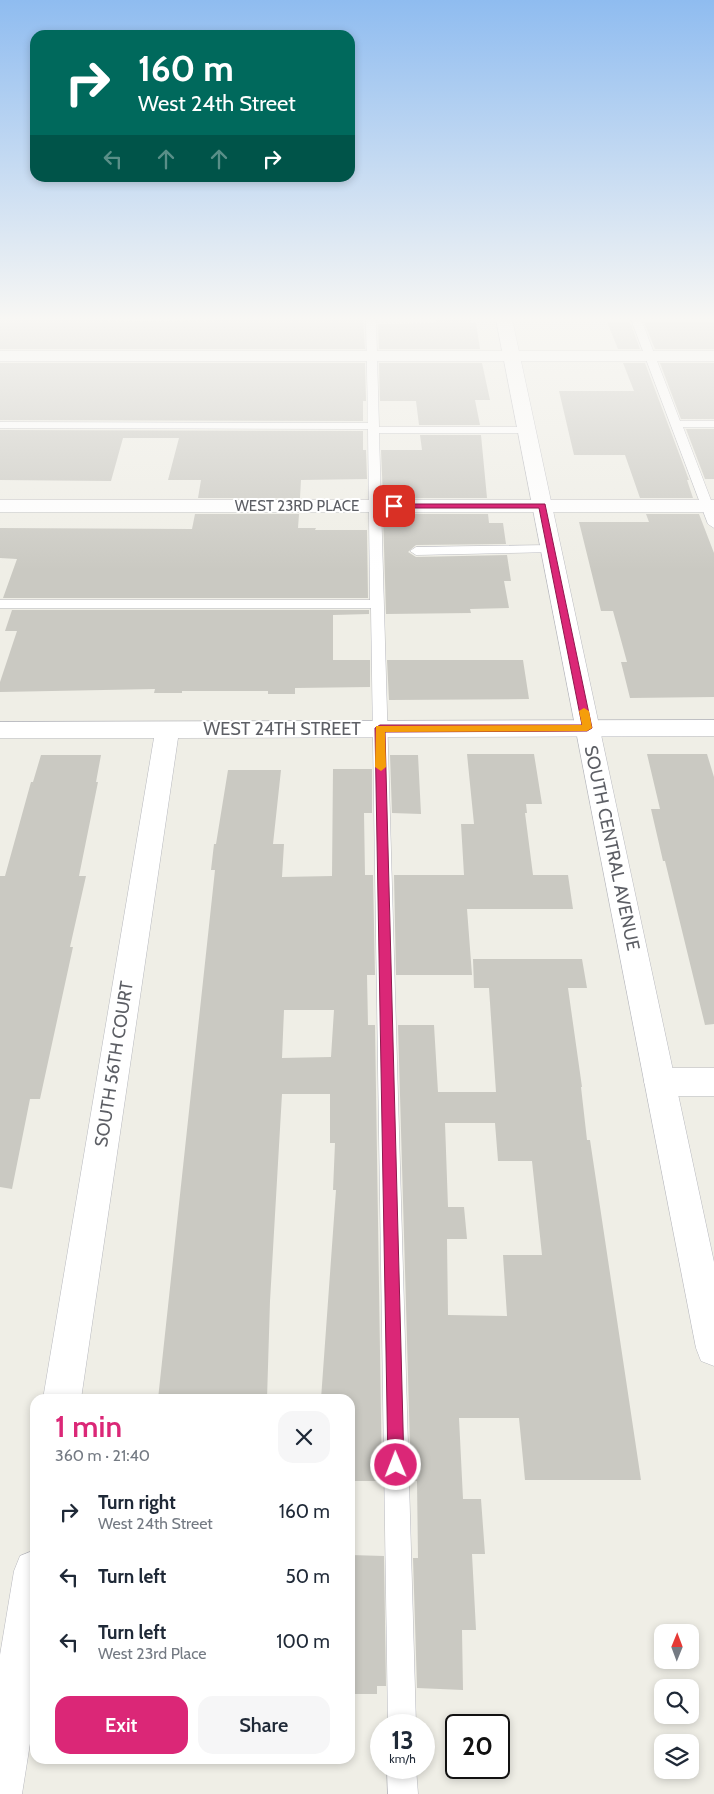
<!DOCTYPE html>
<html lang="en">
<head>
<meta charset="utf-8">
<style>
	:root { --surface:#fff; --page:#f6f6f7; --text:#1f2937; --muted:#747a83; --accent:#db2777 }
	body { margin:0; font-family:Cabin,sans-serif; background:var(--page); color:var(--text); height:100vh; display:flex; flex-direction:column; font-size:19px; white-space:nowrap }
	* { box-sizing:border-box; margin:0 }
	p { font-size:16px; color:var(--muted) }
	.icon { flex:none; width:28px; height:28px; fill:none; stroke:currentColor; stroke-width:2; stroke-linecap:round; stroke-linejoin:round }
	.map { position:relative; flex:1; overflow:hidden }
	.panel { position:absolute; left:30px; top:1394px; width:325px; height:370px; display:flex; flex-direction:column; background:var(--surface); border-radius:15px; box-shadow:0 2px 8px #0003 }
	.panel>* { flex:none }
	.hud { position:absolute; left:30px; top:30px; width:325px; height:152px; border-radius:15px; box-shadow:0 2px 8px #0003; background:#00695c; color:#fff; overflow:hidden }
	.needle { width:32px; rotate:1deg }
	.controls { position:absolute; left:654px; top:1624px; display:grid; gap:10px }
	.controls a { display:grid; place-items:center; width:45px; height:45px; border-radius:10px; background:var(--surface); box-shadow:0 2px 8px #0003; font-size:25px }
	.speed { position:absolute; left:370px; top:1714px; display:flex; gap:10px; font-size:25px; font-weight:700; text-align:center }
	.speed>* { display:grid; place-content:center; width:65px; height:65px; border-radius:50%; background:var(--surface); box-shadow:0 2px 8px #0003; line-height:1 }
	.speed small { font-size:12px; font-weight:400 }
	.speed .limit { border:2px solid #111; border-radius:8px; background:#fff; color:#111 }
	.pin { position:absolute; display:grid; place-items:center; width:42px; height:42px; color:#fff; margin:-21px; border-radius:10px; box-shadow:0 2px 8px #0006 }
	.me { position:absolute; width:55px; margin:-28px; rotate:359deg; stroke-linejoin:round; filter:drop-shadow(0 0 4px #0008) }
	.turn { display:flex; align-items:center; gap:18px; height:105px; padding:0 25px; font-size:22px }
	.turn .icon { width:65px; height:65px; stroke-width:2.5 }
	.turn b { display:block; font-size:35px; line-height:42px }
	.lanes { display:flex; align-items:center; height:48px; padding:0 25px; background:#0003; justify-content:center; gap:25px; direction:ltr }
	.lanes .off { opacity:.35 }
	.round { display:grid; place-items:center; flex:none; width:52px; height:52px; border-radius:15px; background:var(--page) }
	.overview { display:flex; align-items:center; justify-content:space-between; height:85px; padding:0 25px }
	h1 { font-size:30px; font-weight:600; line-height:38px; color:var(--accent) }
	.action { display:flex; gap:10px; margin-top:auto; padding:10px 25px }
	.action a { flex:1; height:58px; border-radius:15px; background:var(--accent); color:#fff; font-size:20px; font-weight:600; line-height:58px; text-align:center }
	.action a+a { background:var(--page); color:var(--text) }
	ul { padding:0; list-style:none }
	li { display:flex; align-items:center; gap:15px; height:65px; padding:0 25px }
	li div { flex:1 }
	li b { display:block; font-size:19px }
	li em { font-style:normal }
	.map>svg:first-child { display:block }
</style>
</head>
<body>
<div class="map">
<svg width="714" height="1794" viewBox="0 0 714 1794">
	<rect width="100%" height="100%" fill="#efeee6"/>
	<!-- building -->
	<path fill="#cac9c2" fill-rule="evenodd" d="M20,319L142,321L363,319L365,349H0V320Z
		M435,319H471L472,323H476L480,349H379L378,324L436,323Z
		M607,322H630L640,349H618Z
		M644,322H714V349H655Z
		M0,363H365L366,401H363V421L0,420Z
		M379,363H482L490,400H475L480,425H419L416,401H380Z
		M623,363H645L689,480H687L693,498H640L625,455H574L559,391H634Z
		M660,363H714V419H681Z
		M686,429H714V479H705Z
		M0,430L363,431V450H366L367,479L301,480L300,498H198L201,480H168L179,438H123L111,481L0,480Z
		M420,435H481L487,498H383L381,450H422Z
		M195,514H299L298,528H316L315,530H367L368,598H3L17,559L0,558V528L192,529Z
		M383,514H488L489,523H503L506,544L416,545L408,552L416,557L507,555L511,581H504L509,608L470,609L471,613L386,614Z
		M646,514H699L714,553V697L630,698L621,662H627L613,611H601L579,522H649Z
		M12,610H369V614L333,615V660H370V687L295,688V694H268V691H182V693H154L155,689L0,692V682L17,631H5Z
		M387,660H523L529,699L389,700Z
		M467,754H534L542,804H526L527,813H525L533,875H568L573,909H467L472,975H396L394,875H464L461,824H474Z
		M647,754H707L714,777V1024L705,1025L665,861H663L651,809H660Z
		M41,755H101L96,782H98L79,876H86L70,947H73L40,1099H30L12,1189L0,1187V876H5L31,782H33Z
		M390,755H418L421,814L392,813Z
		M333,769H372V813H364L365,875H373L375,975H367L368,1025H375L382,1481H350V1399H321L336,1190H333L335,1143H330V1094H282L270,1301L267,1399H158L215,870H211L214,844H216L228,770H281L273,844H284L282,877L332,876ZM284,1010H334L331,1057L282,1058Z
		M473,959H582L587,988H568L582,1087H581L587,1140H590L641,1480H525L519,1418H459L463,1499H481L485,1554H472L476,1630H462L463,1690L417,1688L413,1558H418L417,1481H411L398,1025H434L438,1092H496L489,988H474ZM445,1123H495L498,1161H532L542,1255H503L507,1316L448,1315L447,1239H467L464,1207H448Z
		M350,1555L384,1556L386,1686H377V1694H350Z"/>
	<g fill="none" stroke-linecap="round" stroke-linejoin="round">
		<defs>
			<path id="service" d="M366,319H376L379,427H527L533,430L527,433H379L416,1725H388L371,608H0V600H370L368,429L0,428V422L368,423Z
				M631,319H641L680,421H714V427H683L714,508V528L708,524Z
				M551,545L556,546L557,549L556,552L416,555L410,551L416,547Z
				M387,1768H416L418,1794H388Z"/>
			<path id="minor" d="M0,351H714V361H0Z
				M0,500H714V512H0Z
				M714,720V736L178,738L81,1399H43L154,738H0V722Z
				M660,1068H714V1096H660L649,1092L644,1082L649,1072Z
				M35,1550V1712L22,1794H0V1655L14,1571L20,1556Z"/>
			<path id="tertiary" d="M496,319H512L714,1262V1366L701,1361L696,1348Z"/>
		</defs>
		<!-- service casing -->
		<use href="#service" stroke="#b8b9bf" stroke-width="1"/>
		<!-- minor casing -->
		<use href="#minor" stroke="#b8b9bf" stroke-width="1"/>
		<!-- tertiary casing -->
		<use href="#tertiary" stroke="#b8b9bf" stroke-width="1"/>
		<!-- service -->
		<use href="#service" fill="#fff" fill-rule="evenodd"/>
		<!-- minor -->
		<use href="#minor" fill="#fff" fill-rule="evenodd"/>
		<!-- tertiary -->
		<use href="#tertiary" fill="#fff" fill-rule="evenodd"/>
	</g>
	<!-- sky -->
	<linearGradient id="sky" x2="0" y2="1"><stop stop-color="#8fbcf0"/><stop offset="0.56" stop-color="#f8f7f4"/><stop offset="1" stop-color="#f8f7f4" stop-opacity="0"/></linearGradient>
	<rect width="714" height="570" fill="url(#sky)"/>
	<!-- route -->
	<path fill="#db2777" stroke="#8e194d" d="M391,504H545L592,728L587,731L385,732L404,1465L402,1471L396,1473L390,1471L388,1465L375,728L380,725H582L539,508H391Z"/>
	<!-- slow -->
	<path fill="#f59e0b" d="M584,708L589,711L592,728L587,731L385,732L386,767L381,771L375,767L376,726L582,725L579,711Z"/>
	<g text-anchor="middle" stroke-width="4" stroke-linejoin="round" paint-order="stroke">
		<!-- far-street labels -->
		<g font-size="15" fill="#5d5f65" stroke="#fff">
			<text x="297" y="511">WEST 23RD PLACE</text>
		</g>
		<!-- street labels -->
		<g font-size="18" fill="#5d5f65" stroke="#fff">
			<text x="282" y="735">WEST 24TH STREET</text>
			<text transform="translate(612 848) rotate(78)" y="6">SOUTH CENTRAL AVENUE</text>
			<text transform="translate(114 1064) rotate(-81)" y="6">SOUTH 56TH COURT</text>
		</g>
	</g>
</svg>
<div class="controls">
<a><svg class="needle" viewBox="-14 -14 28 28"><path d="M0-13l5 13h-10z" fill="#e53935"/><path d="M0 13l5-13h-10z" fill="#747a83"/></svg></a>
<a><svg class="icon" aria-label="search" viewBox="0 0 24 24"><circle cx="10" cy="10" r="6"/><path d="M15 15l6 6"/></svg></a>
<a><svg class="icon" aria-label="layers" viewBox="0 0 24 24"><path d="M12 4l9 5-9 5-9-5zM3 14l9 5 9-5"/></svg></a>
</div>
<div class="speed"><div>13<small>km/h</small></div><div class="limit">20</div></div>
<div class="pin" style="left:394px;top:506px;background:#d93025"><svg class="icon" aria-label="arrive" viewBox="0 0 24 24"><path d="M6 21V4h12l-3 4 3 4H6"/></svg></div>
<svg class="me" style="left:396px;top:1465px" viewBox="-20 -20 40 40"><circle r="17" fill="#db2777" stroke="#fff" stroke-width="3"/><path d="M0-11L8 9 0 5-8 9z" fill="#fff"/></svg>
<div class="hud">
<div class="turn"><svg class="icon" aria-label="right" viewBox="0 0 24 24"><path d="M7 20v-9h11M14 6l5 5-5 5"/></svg><div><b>160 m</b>West 24th Street</div></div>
<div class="lanes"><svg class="icon off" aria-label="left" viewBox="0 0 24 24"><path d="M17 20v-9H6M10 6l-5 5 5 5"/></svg><svg class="icon off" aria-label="ahead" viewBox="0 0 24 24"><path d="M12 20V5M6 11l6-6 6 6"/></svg><svg class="icon off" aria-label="ahead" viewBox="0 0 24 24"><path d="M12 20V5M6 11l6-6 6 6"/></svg><svg class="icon" aria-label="right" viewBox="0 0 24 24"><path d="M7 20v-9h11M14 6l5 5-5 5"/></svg></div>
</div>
<section class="panel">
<div class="overview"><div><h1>1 min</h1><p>360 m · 21:40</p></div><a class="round"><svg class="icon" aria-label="close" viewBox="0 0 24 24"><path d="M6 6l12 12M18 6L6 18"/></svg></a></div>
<ul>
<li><svg class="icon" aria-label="right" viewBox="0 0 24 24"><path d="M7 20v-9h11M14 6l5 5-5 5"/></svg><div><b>Turn right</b><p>West 24th Street</p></div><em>160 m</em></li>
<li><svg class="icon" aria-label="left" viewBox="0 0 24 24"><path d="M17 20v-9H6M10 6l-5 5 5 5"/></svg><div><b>Turn left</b></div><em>50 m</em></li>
<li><svg class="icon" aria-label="left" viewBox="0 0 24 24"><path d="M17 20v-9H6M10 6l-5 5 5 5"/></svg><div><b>Turn left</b><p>West 23rd Place</p></div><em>100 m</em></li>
</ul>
<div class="action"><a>Exit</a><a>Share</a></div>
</section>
</div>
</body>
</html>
